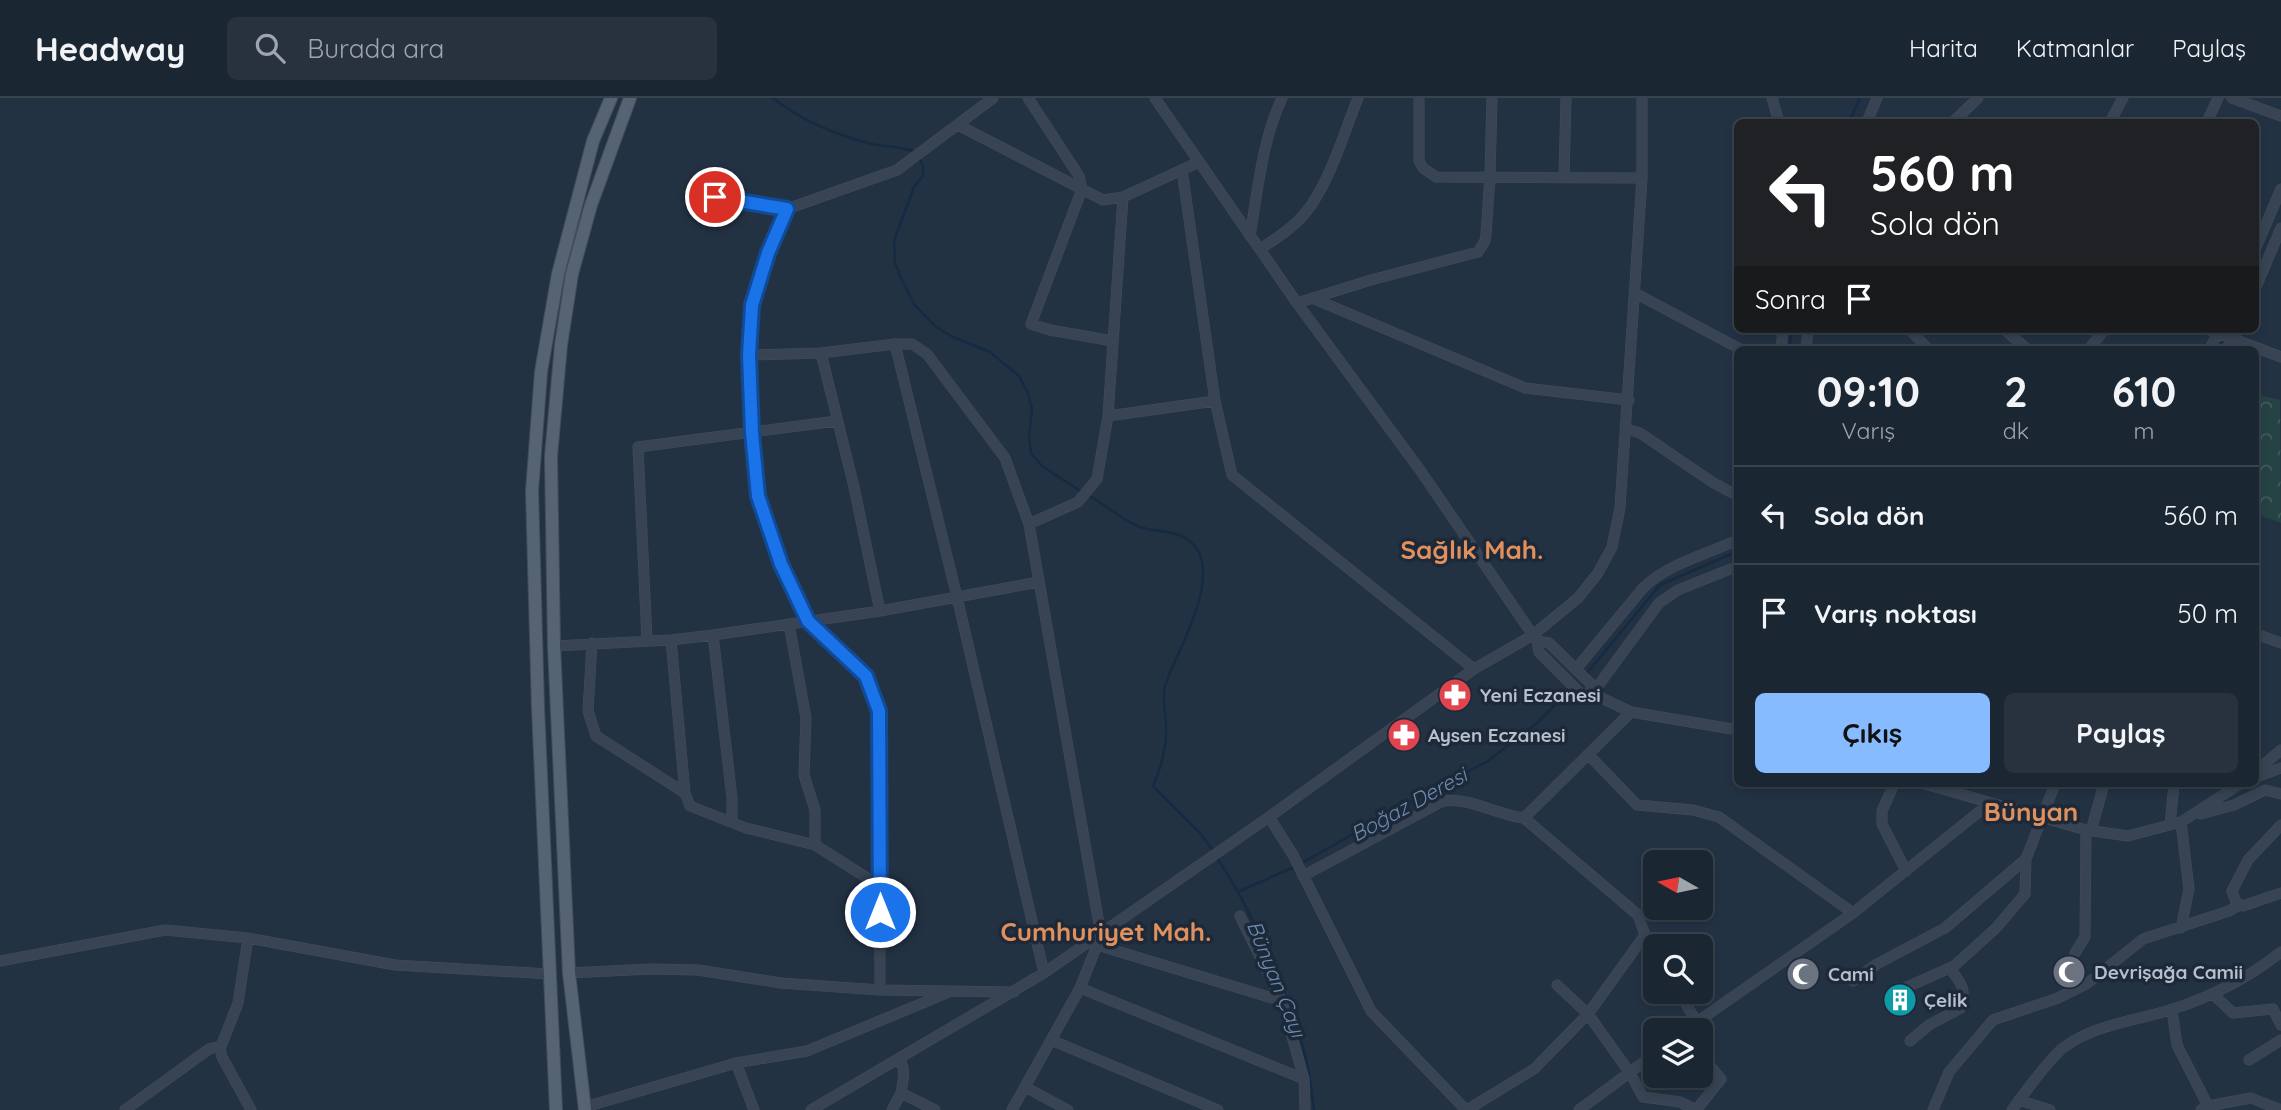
<!DOCTYPE html>
<html lang="tr">
<head>
<meta charset="utf-8">
<style>
	:root { --surface:#1a2632; --page:#27323e; --text:#f1f3f6; --muted:#9fa5ac; --line:#38434d; --accent:#87bbff }
	body { margin:0; font-family:Quicksand,sans-serif; background:var(--page); color:var(--text); height:100vh; display:flex; flex-direction:column; font-size:26px; white-space:nowrap }
	* { box-sizing:border-box; margin:0 }
	p { font-size:23px; color:var(--muted) }
	.icon { flex:none; width:38px; height:38px; fill:none; stroke:currentColor; stroke-width:2; stroke-linecap:round; stroke-linejoin:round }
	.map { position:relative; flex:1; overflow:hidden }
	.drawer { position:absolute; left:1734px; top:248px; width:525px; height:441px; display:flex; flex-direction:column; background:var(--surface); border-radius:10px; box-shadow:0 4px 10px #0003,0 0 0 2px var(--line) }
	.drawer>* { flex:none }
	.hud { position:absolute; left:1734px; top:21px; width:525px; height:214px; border-radius:10px; box-shadow:0 4px 10px #0003,0 0 0 2px var(--line); background:#202124; color:#fff; overflow:hidden }
	.needle { width:46px; rotate:279deg }
	.tools { position:absolute; left:1643px; top:752px; display:grid; gap:14px }
	.tools a { display:grid; place-items:center; width:70px; height:70px; border-radius:10px; background:var(--surface); box-shadow:0 4px 10px #0003,0 0 0 2px var(--line); font-size:35px }
	.pin { position:absolute; display:grid; place-items:center; width:60px; height:60px; color:#fff; margin:-30px; border:4px solid #fff; border-radius:50%; box-shadow:0 2px 7px #0007 }
	.me { position:absolute; width:77px; margin:-38px; rotate:0deg; stroke-linejoin:round; filter:drop-shadow(0 0 5px #0008) }
	.turn { display:flex; align-items:center; gap:24px; height:147px; padding:0 21px; font-size:32px }
	.turn .icon { width:91px; height:91px; stroke-width:2.5 }
	.turn b { display:block; font-size:49px; line-height:60px }
	.then { display:flex; align-items:center; height:66px; padding:0 21px; background:#0003; gap:14px; font-size:26px }
	.eta { display:flex; justify-content:space-evenly; align-items:center; height:119px; text-align:center }
	.eta b { font-size:42px; font-weight:800; line-height:49px }
	.cta { display:flex; gap:14px; margin-top:auto; padding:14px 21px }
	.cta a { flex:1; height:80px; border-radius:10px; background:var(--accent); color:#111; font-size:28px; font-weight:800; line-height:80px; text-align:center }
	.cta a+a { background:var(--page); color:var(--text) }
	ul { padding:0; list-style:none }
	li { display:flex; align-items:center; gap:21px; height:98px; padding:0 21px; border-top:2px solid var(--line) }
	li div { flex:1 }
	li b { display:block; font-size:26px }
	li em { font-style:normal }
	header { display:flex; align-items:center; gap:42px; box-sizing:border-box; height:98px; padding:0 35px; background:var(--surface); border-bottom:2px solid var(--line) }
	header strong { font-size:33px }
	nav { display:flex; gap:38px; margin-inline-start:auto; font-size:24px }
	.search { width:490px; height:63px; background:var(--page); display:flex; align-items:center; gap:18px; box-sizing:border-box; padding:0 24px; border-radius:10px; color:var(--muted); font-size:26px }
	.map>svg:first-child { display:block }
</style>
</head>
<body>
<header>
<strong>Headway</strong>
<div class="search"><svg class="icon" aria-label="search" viewBox="0 0 24 24"><circle cx="10" cy="10" r="6"/><path d="M15 15l6 6"/></svg>Burada ara</div>
<nav><a>Harita</a><a>Katmanlar</a><a>Paylaş</a></nav>
</header>
<div class="map">
<svg width="2281" height="1012" viewBox="0 0 2281 1012">
	<defs>
		<pattern id="park-crowns" width="20" height="18" patternUnits="userSpaceOnUse" patternTransform="scale(1.75)"><rect width="20" height="18" fill="#254244"/><path d="M2 6a3 3 0 1 1 6 0M12 15a3 3 0 1 1 6 0" fill="none" stroke="#425c5e"/></pattern>
	</defs>
	<rect width="100%" height="100%" fill="#233243"/>
	<!-- park -->
	<path fill="url(#park-crowns)" d="M2256,296L2280,302L2281,425L2256,416Z"/>
	<g fill="none" stroke-linecap="round" stroke-linejoin="round">
		<!-- stream -->
		<path stroke="#152a43" stroke-width="2.5" d="M773,0C802,23 836,37 872,46C885,49 903,48 915,54
			M1849,24L1860,0
			M919,59L923,68V78L914,89L894,143L895,165L901,180L914,206L936,229L953,239L990,254L1019,278L1027,293L1032,310L1029,339L1031,355L1042,368L1082,394
			M1789,252L1792,231
			M1088,397C1106,407 1124,424 1143,430C1157,434 1173,432 1185,440C1231,467 1176,553 1165,588C1162,601 1165,613 1166,626C1167,648 1162,668 1153,688L1200,735L1214,754
			M1587,575L1660,487L1738,453
			M1217,760C1239,792 1252,821 1268,856C1292,909 1309,954 1314,1012
			M1300,766L1412,703L1488,663L1537,625L1572,590
			M1240,793L1294,769"/>
		<defs>
			<path id="minor" d="M1028,0L1079,78L1082,91L1031,226L1050,232L1113,243
				M1155,0L1297,205L1420,372L1537,543L1539,554L1582,597L1591,595L1631,614L1738,632
				M1419,0V63L1423,70L1436,79L1642,80
				M1772,0L1779,24
				M2232,0L2281,18
				M1867,24L1877,0
				M1953,24L1978,0
				M2110,24L2123,0
				M2207,24L2218,0
				M958,27L1103,102L1123,99L1199,64
				M1182,72L1215,303L1232,377L1474,571
				M1564,79L1566,0
				M715,99L787,111L897,72L993,0
				M787,111L768,155L753,207L749,257L752,335L758,398L781,466L808,523L866,578L879,613L880,892
				M1250,138C1258,91 1262,43 1282,0
				M2256,149L2281,91
				M1260,151C1277,140 1293,130 1306,114C1330,84 1344,35 1358,0
				M2256,189L2281,130
				M1635,195L1742,252
				M1312,200L1525,290L1629,302
				M1297,205L1371,182L1478,154L1485,143L1486,136L1490,78L1492,0
				M1909,231L1929,252
				M2004,231L2028,252
				M2207,231L2281,259
				M895,246L957,499L1044,875
				M1781,252L1783,231
				M1806,252L1808,231
				M2088,252L2105,231
				M2209,252L2220,231
				M2225,252L2233,242L2238,231
				M821,255L854,389L880,513
				M749,257L821,255L895,246H912L927,256L1005,360L1029,426L1101,837L1080,890L1012,1012
				M1108,318L1215,303
				M1626,331L1640,335L1712,384L1738,398
				M1029,426L1078,404L1097,381L1108,318L1123,99
				M789,526L806,620L804,677L815,712V747
				M2256,536L2281,545
				M713,537L732,700V724
				M647,542L638,349L837,323
				M671,542L685,695L690,708L746,730L815,747L880,788
				M1537,543L1549,545L1591,586V595
				M592,545L588,613L596,638L685,695
				M554,548L671,542L713,537L880,513L1039,484
				M1576,571L1643,490C1668,466 1706,456 1738,442
				M1592,596L1659,505L1678,492L1738,468
				M1588,656L1637,707L1693,712L1719,719L1853,815
				M2256,673L2281,652
				M2256,679L2281,670
				M1894,686L1882,713V726L1906,773
				M1925,686L2086,732L2128,738L2181,724L2240,686
				M2201,716L2234,707L2265,692L2281,696
				M1269,719L1293,757L1371,913L1466,1012
				M2170,727L2174,686
				M2281,727L2248,762L2232,793L2236,804L2243,808L2281,795
				M2091,733L2104,686
				M1303,778L1443,703C1471,699 1496,717 1524,720
				M1240,818L1282,903L1304,981L1305,1012
				M2181,830L2189,791L2181,724
				M1645,837L1656,854
				M1097,847L1282,903
				M2075,855L2085,839L2086,732
				M0,863L165,832L248,840
				M569,875L650,871L698,872L781,885L880,892L1014,894
				M1853,883L1877,866L1945,830L2026,761L2055,686
				M1557,887L1588,916L1630,975L1643,999L1680,1004L1696,1012
				M1080,890L1304,981
				M1898,893L1954,868L1996,830L2025,796L2026,761
				M1679,894L1696,923
				M2214,897L2233,915L2273,911L2281,927
				M2172,912L2177,947L2210,1012
				M1684,933L1853,815L1990,705
				M1051,942L1218,1012
				M1910,943L1929,927L1961,910C1967,891 1961,884 1949,870
				M900,962C906,972 903,983 901,995L935,1012
				M2249,962L2281,942
				M736,965L754,1012
				M1025,989L1068,1012
				M2019,1002L2050,1012
				M585,1009L736,965L807,953L947,895
				M1697,1011L1721,981L1701,957
				M125,1012L209,951L221,948
				M251,1012L222,959L220,951L238,905L248,840L395,867L549,876
				M811,1012L1044,875L1269,719L1474,571L1533,537L1578,500L1598,475L1612,449L1620,410L1642,80V0
				M892,1012L901,995
				M1467,1012L1534,971L1588,916L1645,837L1638,817L1524,720L1631,614
				M1579,1012L1656,955
				M1933,1012L1949,974L1993,922L2058,900L2088,885L2143,841L2229,813L2239,807
				M2012,1012C2023,997 2049,961 2063,950C2094,926 2137,923 2173,911C2213,898 2248,880 2281,854
				M2201,1012L2208,1008L2251,1000L2281,1012"/>
			<path id="major" d="M556,1012L538,610L532,393L541,274L558,176L593,43L611,0
				M585,1012L569,875L554,548L551,358L561,247L572,176L591,107L630,0"/>
		</defs>
		<!-- minor casing -->
		<use href="#minor" stroke="#424d5c" stroke-width="11"/>
		<!-- major casing -->
		<use href="#major" stroke="#424d5c" stroke-width="14"/>
		<!-- minor -->
		<use href="#minor" stroke="#384453" stroke-width="10"/>
		<!-- major -->
		<use href="#major" stroke="#566373" stroke-width="12"/>
	</g>
	<g fill="none" stroke-linecap="round" stroke-linejoin="round">
		<defs>
			<path id="route" d="M715,99L787,111L768,155L752,207L749,257L752,335L758,398L781,466L808,523L866,578L879,613L880,814"/>
		</defs>
		<!-- route casing -->
		<use href="#route" stroke="#114b97" stroke-width="18"/>
		<!-- route -->
		<use href="#route" stroke="#1a73e8" stroke-width="12"/>
	</g>
	<!-- icons -->
	<defs>
		<symbol id="pharmacy-disc" viewBox="-11 -11 22 22"><circle r="9.5" fill="#e0444e" stroke="#1d2938"/><path d="M-2-6h4v4h4v4h-4v4h-4v-4h-4v-4h4Z" fill="#fff"/></symbol>
		<symbol id="mosque-disc" viewBox="-11 -11 22 22"><circle r="9.5" fill="#6b7280" stroke="#1d2938"/><path d="M3.5-4.9A6 6 0 1 0 3.5 4.9A5 5 0 1 1 3.5-4.9Z" fill="#fff"/></symbol>
		<symbol id="building-disc" viewBox="-11 -11 22 22"><circle r="9.5" fill="#0f9aa8" stroke="#1d2938"/><path d="M-4-6H4V6H1V3H-1V6H-4ZM-2.5-4.3h1.7v1.8h-1.7ZM.8-4.3h1.7v1.8H.8ZM-2.5-1h1.7V.8h-1.7ZM.8-1h1.7V.8H.8Z" fill="#fff"/></symbol>
	</defs>
	<g fill-rule="evenodd">
		<use href="#pharmacy-disc" x="1436" y="578" width="38" height="38"/>
		<use href="#pharmacy-disc" x="1385" y="618" width="38" height="38"/>
		<use href="#mosque-disc" x="2050" y="855" width="38" height="38"/>
		<use href="#mosque-disc" x="1784" y="857" width="38" height="38"/>
		<use href="#building-disc" x="1881" y="883" width="38" height="38"/>
	</g>
	<g text-anchor="middle" stroke-width="7" stroke-linejoin="round" paint-order="stroke">
		<!-- poi labels -->
		<g font-size="19" font-weight="bold" fill="#b5bfcd" stroke="#1d2938" text-anchor="start">
			<text x="1480" y="604">Yeni Eczanesi</text>
			<text x="1428" y="644">Aysen Eczanesi</text>
			<text x="2094" y="881">Devrişağa Camii</text>
			<text x="1828" y="883">Cami</text>
			<text x="1924" y="909">Çelik</text>
		</g>
		<!-- water labels -->
		<g font-size="21" font-style="italic" fill="#6b8baf" stroke="#1d2938">
			<text transform="translate(1409 707) rotate(-29)" y="7">Boğaz Deresi</text>
			<text transform="translate(1276 881) rotate(68)" y="7">Bünyan Çayı</text>
		</g>
		<!-- district labels -->
		<g font-size="26" font-weight="bold" fill="#e0905d" stroke="#1d2938">
			<text x="1472" y="461">Sağlık Mah.</text>
			<text x="2031" y="723">Bünyan</text>
			<text x="1106" y="843">Cumhuriyet Mah.</text>
		</g>
	</g>
</svg>
<div class="tools">
<a><svg class="needle" viewBox="-14 -14 28 28"><path d="M0-13l5 13h-10z" fill="#e53935"/><path d="M0 13l5-13h-10z" fill="#9fa5ac"/></svg></a>
<a><svg class="icon" aria-label="search" viewBox="0 0 24 24"><circle cx="10" cy="10" r="6"/><path d="M15 15l6 6"/></svg></a>
<a><svg class="icon" aria-label="layers" viewBox="0 0 24 24"><path d="M12 4l9 5-9 5-9-5zM3 14l9 5 9-5"/></svg></a>
</div>
<div class="pin" style="left:715px;top:99px;background:#d93025"><svg class="icon" aria-label="arrive" viewBox="0 0 24 24"><path d="M6 21V4h12l-3 4 3 4H6"/></svg></div>
<svg class="me" style="left:880px;top:814px" viewBox="-20 -20 40 40"><circle r="17" fill="#1a73e8" stroke="#fff" stroke-width="3"/><path d="M0-11L8 9 0 5-8 9z" fill="#fff"/></svg>
<div class="hud">
<div class="turn"><svg class="icon" aria-label="left" viewBox="0 0 24 24"><path d="M17 20v-9H6M10 6l-5 5 5 5"/></svg><div><b>560 m</b>Sola dön</div></div>
<div class="then">Sonra<svg class="icon" aria-label="arrive" viewBox="0 0 24 24"><path d="M6 21V4h12l-3 4 3 4H6"/></svg></div>
</div>
<section class="drawer">
<div class="eta">
<div><b>09:10</b><p>Varış</p></div>
<div><b>2</b><p>dk</p></div>
<div><b>610</b><p>m</p></div>
</div>
<ul>
<li><svg class="icon" aria-label="left" viewBox="0 0 24 24"><path d="M17 20v-9H6M10 6l-5 5 5 5"/></svg><div><b>Sola dön</b></div><em>560 m</em></li>
<li><svg class="icon" aria-label="arrive" viewBox="0 0 24 24"><path d="M6 21V4h12l-3 4 3 4H6"/></svg><div><b>Varış noktası</b></div><em>50 m</em></li>
</ul>
<div class="cta"><a>Çıkış</a><a>Paylaş</a></div>
</section>
</div>
</body>
</html>
